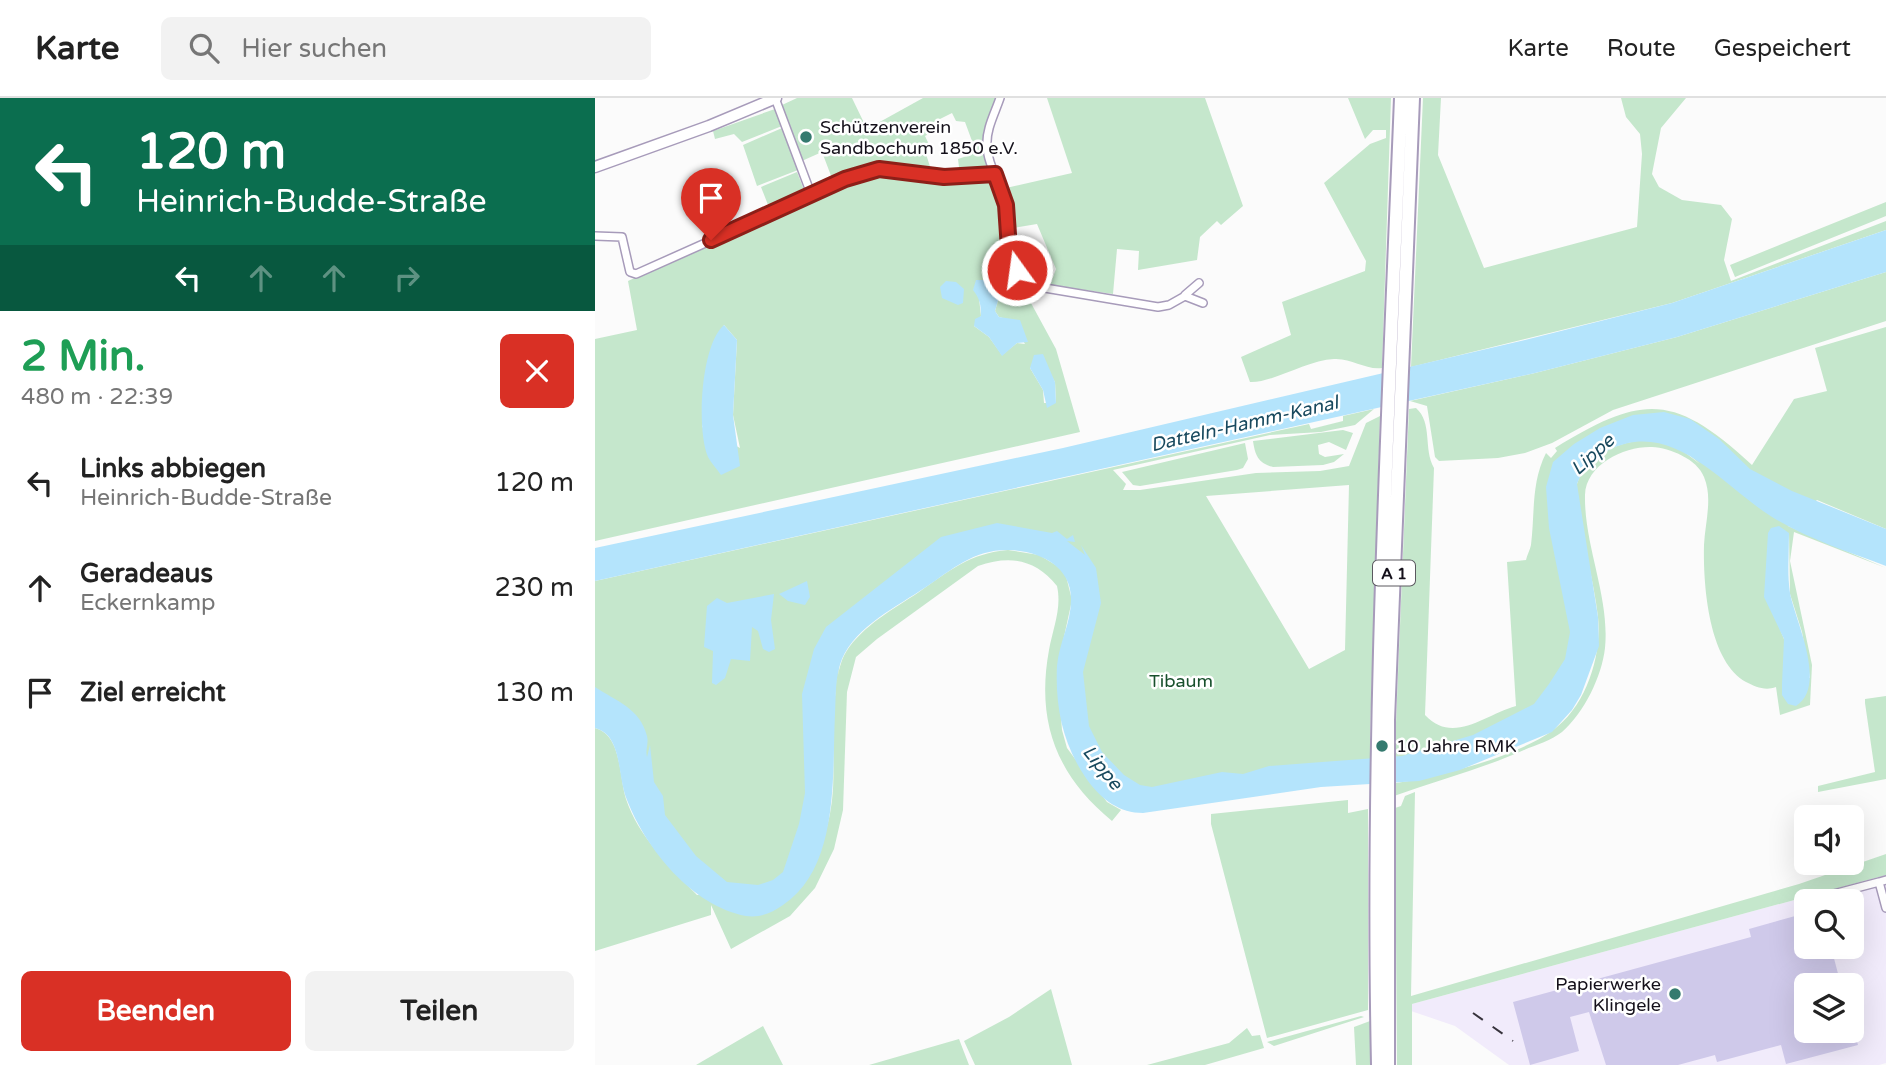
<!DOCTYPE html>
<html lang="de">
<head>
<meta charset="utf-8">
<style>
	:root { --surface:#fff; --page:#f2f2f2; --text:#222; --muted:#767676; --line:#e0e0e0; --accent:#d93025 }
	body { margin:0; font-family:"Varela Round",sans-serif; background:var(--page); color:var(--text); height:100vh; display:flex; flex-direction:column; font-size:26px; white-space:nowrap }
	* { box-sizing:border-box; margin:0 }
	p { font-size:23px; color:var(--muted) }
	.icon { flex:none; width:38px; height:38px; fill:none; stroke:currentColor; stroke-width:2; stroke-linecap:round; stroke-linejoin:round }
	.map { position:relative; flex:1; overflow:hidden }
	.panel { display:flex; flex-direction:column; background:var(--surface); width:595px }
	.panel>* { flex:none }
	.guide { background:#0b6e4f; color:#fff; overflow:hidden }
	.buttons { position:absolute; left:1199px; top:707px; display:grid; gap:14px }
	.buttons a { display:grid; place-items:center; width:70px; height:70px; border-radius:10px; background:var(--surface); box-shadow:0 7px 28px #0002; font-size:35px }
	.pin { position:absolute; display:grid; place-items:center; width:60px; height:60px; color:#fff; margin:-72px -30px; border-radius:50% 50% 50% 0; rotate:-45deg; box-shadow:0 0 7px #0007 }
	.pin .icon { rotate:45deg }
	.me { position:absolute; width:77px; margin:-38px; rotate:346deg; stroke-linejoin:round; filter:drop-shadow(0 0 5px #0008) }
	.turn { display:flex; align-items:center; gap:24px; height:147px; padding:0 21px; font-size:32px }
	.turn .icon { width:91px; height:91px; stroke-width:2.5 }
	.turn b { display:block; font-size:49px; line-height:60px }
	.lanes { display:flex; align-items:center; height:66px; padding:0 21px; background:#0003; justify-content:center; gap:35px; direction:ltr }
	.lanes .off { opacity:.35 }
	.round { display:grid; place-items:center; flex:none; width:74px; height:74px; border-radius:10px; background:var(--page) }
	.headline { display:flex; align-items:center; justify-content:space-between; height:119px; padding:0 21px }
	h1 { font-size:42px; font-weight:700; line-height:52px; color:#1e9e55 }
	.cta { display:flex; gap:14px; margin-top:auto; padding:14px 21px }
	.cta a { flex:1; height:80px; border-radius:10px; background:var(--accent); color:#fff; font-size:28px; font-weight:700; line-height:80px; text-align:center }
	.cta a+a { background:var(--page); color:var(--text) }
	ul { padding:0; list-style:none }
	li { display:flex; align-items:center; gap:21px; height:105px; padding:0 21px }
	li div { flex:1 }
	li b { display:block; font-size:26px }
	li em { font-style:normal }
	header { display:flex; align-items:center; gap:42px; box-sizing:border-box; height:98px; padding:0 35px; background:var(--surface); border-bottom:2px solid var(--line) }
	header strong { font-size:33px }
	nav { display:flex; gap:38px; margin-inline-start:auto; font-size:24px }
	.search { width:490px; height:63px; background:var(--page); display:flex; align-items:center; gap:18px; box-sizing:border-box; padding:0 24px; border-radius:10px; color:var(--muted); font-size:26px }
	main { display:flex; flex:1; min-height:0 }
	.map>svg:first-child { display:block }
</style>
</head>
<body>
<header>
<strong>Karte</strong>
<div class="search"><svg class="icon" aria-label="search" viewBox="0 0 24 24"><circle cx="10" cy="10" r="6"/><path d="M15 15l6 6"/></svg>Hier suchen</div>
<nav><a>Karte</a><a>Route</a><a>Gespeichert</a></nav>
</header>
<main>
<section class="panel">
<div class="guide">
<div class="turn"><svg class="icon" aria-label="left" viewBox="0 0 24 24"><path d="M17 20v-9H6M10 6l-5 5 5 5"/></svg><div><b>120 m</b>Heinrich-Budde-Straße</div></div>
<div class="lanes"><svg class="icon" aria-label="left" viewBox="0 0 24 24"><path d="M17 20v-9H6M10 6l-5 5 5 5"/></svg><svg class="icon off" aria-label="ahead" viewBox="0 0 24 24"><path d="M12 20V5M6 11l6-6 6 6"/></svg><svg class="icon off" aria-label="ahead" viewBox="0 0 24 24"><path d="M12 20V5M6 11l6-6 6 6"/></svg><svg class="icon off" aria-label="right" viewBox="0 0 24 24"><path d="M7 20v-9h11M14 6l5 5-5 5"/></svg></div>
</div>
<div class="headline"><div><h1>2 Min.</h1><p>480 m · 22:39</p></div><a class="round" style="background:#d93025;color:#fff"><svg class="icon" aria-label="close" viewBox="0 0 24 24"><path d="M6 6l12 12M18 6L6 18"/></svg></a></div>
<ul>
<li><svg class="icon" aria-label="left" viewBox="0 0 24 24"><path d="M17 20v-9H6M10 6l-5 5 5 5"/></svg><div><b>Links abbiegen</b><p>Heinrich-Budde-Straße</p></div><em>120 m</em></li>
<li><svg class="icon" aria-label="ahead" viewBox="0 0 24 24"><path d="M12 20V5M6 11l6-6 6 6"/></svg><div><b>Geradeaus</b><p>Eckernkamp</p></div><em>230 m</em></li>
<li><svg class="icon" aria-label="arrive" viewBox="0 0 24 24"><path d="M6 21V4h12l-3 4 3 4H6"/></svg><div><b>Ziel erreicht</b></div><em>130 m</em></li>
</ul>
<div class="cta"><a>Beenden</a><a>Teilen</a></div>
</section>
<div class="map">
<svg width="1291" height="967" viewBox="0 0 1291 967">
	<rect width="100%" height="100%" fill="#fbfbfb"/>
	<!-- built -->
	<path fill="#f1ebfb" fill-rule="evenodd" d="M1291,777V965L1284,967H914L860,928L816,913L817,906ZM1211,803H1256V849H1211ZM1211,887H1256V933H1211Z"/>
	<!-- green -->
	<path fill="#c5e7cc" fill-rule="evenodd" d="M202,0H257L272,31L328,0H403L388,42L394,75L365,77L363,61L375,57L377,43L370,24L361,23L357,15L335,26L337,34L330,38L337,53L331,56L337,75L282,68L238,83L227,54L200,66L203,72L162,88L148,47L194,27L187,7Z
		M452,0H610L648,108L626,127L622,123L605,139L602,162L543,172L544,153L522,151L518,196L455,187L461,171L442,126L418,130L411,90L477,75Z
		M753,0H796L787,270C770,272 757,260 739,261C712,262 678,285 655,284L646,259L696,237L687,204L770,173L771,163L729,85L775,46L791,40V32H778L770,41Z
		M828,0H846L843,57L889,170L1042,129L1047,56L1045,36L1031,19L1026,0H1091L1066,30L1057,76L1064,89L1087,102L1126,107L1137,121L1129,162L1136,183L1291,123V132L1077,205L816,269Z
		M180,11L187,28L147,44L139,36L120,41L118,33Z
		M284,73L353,81H399L411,119L412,161L461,251L485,334L0,443V241L42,232L33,183L250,83ZM392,182L404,199L400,213L404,219L415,222L430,246L422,245L407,257L394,239L379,228L386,218L384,200ZM129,227L142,242L138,317L145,350L107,329L112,267ZM445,259L460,284L461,305H449L448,292L435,270Z
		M202,74L211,97L175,112L166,89Z
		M1291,104V118L1140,179L1135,167Z
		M1291,174V223L1018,312L957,345L930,355L903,360L844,363L840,359L832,308L815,303L940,275L1082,239Z
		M1291,229V431L1222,402L1193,428L1291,470L1199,434L1195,463L1217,567L1215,607L1185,617L1181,589C1170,593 1161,589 1151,584C1113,563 1108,485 1109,447C1110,425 1118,400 1109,379C1102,361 1075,350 1057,349C1030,348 991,366 990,397C989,448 1015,499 1010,550C1007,578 989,615 967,634C957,642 941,647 929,652C887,671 843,682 799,698L800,685C842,680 922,658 957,633C991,609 1007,558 1003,519C998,474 982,430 982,386C993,351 1045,333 1078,347C1088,352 1097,360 1105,366L1062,329L981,361L985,567L891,648L551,701L492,658L480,469L398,440L250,532L224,697L185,794L103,781L38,660L0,617V483L714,326L716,331L748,323V318L779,311L760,327L726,334L675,337L518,372L531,386L528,392H545L661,375L725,373L754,368L771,325L785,318L775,639L777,651L800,649L814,311L821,310C838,325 828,351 839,370L830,617C858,647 889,617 921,608L912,464L931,462C932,457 935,452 936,447C940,414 936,385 951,355L956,360L962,353L960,350C1048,296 1079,295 1157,367L1199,301L1232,293L1220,250ZM754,387L750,552L714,571L611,398ZM1194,435L1195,496L1207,534L1215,580L1189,570V541L1179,517Z
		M748,332L758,335L751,352L734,344L723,347L724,356L730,359L749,356L739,364L728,367L678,369C663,365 660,357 658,343Z
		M650,345L653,361L648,370L642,372L545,388L538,387L527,374Z
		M413,452L444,457L464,469L471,478L477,502L462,571L467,632L472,650L512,704L526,712L517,723C461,677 441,623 454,552C458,530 467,510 462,488C440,461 415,457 383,468L282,541L261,559L252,594L248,712L239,751L220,790L195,818L136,851L116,807V817L0,853V630C27,637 24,679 31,701C43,738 75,769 102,797L209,786C225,755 236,726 238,691C240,657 234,581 251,554C268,527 299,511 324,494C354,473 375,455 413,452Z
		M1291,598V681L1223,694V688L1280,674L1270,605V601Z
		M820,694L816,898L1204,786L1291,756V777L817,906V967H802L800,710L806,708L810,698Z
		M753,702V715L773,711V912L672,940L616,726V716Z
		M456,891L477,967H380L369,943L414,919Z
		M766,918L769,919L679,948L672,944Z
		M775,923L776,967H761L759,929Z
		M168,928L188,967H101Z
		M652,930L657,938L665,937L669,950L610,967H552L634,945Z
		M364,941L374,967H274Z"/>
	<!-- water -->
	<path fill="#b4e4fc" d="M1291,132V174L1082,239L940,275L0,483V450L468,350L934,241L1077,205Z
		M381,182H392L404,199L400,213L404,219L425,222L433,244L422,245L407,258L394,239L379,228L380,221L386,218C386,207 385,201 378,192Z
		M351,183L361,184L369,191L368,205L363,207L347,200L345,189Z
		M129,227L142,242L138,317L145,368L126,377C122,371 116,365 113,359C101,331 106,246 129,227Z
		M448,256L460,284L461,305L452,310L448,292L435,270L439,257Z
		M1069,314L1095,321L1124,341L1155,371L1197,393L1291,431V468C1254,454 1216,442 1182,422C1130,392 1080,319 1014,352C999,360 988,369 982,386L1003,519L1004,548L986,597L977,612L957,634L865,672L824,683L726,689L548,715C525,715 507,702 493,683C468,648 460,610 462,568C464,545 476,525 476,502C477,468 444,453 415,452C379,451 358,471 331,489C303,508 261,528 247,561C240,577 241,598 240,616C237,676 245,769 188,807C177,815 165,820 151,818C97,808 51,751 32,702C25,685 26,665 19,648C15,638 10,633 0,630V589C21,603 45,610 52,638C54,646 50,651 52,659L55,647L59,684L68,698L70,717L101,758L132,784L163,787L178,782L188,774L204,726L210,695L207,596L219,551L231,529L346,439L402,425L457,435L462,433L472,441L478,437L480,444L472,443L490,457L486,447L501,470L506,505L488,574L494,628L507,654L529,677L545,687L557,689L627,674L648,676L674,668L807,658L878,637L939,606L954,586L970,561L975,534L954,430L951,389L958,364L979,346L1005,330L1038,317Z
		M1184,428L1194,435C1194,455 1192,475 1195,495C1200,522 1233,588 1201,608L1193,606L1187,597V586L1189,541L1169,499L1173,435L1176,430Z
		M212,483L215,499L210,507L193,503L184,496Z
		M179,496L176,522L180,551L174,554L168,551L163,533L157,529L155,563L136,561L130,580L121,587L117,585L118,553L109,549L112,508L122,500L132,505Z"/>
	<!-- building -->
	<path fill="#cfc9ea" d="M1211,815V849H1236L1246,887H1211V933H1259L1263,947L1191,966L1186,947L1122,964L1120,957L1083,967H1011L994,914L975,919L984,953L935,967L918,904L1156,839L1154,831Z"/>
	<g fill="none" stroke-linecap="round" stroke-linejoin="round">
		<defs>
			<path id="minor" d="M180,0L216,96
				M405,0C400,15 391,31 392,47C392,65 404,82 409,99C419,131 405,168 438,188L563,209L574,207L590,198L608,205
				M0,138L27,139L35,174L41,176L267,75L284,71L349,79L400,76
				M590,197L604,185
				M1291,782L1284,784L1291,810
				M1212,803L1284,784"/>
			<path id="secondary" d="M0,69L114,28L181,0"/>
			<path id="motorway" d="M783,967C776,644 793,322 806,0
				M793,967V622L818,0"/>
		</defs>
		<!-- minor casing -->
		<use href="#minor" stroke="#a79bba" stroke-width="10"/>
		<!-- secondary casing -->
		<use href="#secondary" stroke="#a79bba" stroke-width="13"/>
		<!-- motorway casing -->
		<use href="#motorway" stroke="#a79bba" stroke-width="16"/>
		<!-- minor -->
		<use href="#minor" stroke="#fff" stroke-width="7"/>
		<!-- secondary -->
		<use href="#secondary" stroke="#fff" stroke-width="10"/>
		<!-- motorway -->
		<use href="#motorway" stroke="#fff" stroke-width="12"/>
		<!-- rail -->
		<path stroke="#37333c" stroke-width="2" stroke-dasharray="12 12" stroke-linecap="butt" d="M878,915L918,943"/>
	</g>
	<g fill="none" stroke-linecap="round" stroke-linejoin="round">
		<defs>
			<path id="route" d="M116,142L250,81L284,71L349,79L400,76L411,107L414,151L422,172"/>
		</defs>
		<!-- route casing -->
		<use href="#route" stroke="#8d1f18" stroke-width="18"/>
		<!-- route -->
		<use href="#route" stroke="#d93025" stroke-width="12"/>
	</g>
	<!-- markers -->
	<g fill="#347a6f" stroke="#fff" stroke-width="2.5">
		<circle cx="211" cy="39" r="7"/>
		<circle cx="787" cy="648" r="7"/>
		<circle cx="1080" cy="896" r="7"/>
	</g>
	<g text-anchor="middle" stroke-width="5" stroke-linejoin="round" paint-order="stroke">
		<!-- shield labels -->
		<rect fill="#fff" stroke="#5a585f" stroke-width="2" x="778" y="462.5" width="42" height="25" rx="5"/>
		<g font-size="16" font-weight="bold" fill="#14101a">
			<text x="799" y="481">A 1</text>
		</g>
		<!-- poi labels -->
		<g font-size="18" fill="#14101a" stroke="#fff" text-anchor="start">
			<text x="225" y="35">Schützenverein<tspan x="225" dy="21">Sandbochum 1850 e.V.</tspan></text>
			<text x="801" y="654">10 Jahre RMK</text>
			<text x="1066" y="892" text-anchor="end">Papierwerke<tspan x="1066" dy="21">Klingele</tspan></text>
		</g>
		<!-- park labels -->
		<g font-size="18" fill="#18502c" stroke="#fff">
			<text x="586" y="589">Tibaum</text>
		</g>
		<!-- water labels -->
		<g font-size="19" font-style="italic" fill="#18495e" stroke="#fff">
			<text transform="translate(649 325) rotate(-13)" y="7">Datteln-Hamm-Kanal</text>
			<text transform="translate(997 356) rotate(-42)" y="7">Lippe</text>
			<text transform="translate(508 669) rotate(51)" y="7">Lippe</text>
		</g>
	</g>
</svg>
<div class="buttons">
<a><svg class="icon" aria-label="sound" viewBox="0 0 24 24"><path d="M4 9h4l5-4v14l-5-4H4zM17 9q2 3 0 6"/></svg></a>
<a><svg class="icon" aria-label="search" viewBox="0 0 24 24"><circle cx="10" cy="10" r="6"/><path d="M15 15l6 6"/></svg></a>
<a><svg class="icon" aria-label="layers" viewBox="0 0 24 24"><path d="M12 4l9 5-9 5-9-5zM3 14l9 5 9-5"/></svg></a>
</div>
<div class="pin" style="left:116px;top:142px;background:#d93025"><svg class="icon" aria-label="arrive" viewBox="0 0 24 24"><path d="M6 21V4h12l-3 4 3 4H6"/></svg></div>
<svg class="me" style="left:422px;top:172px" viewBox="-20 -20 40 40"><circle r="17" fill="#d93025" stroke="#fff" stroke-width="3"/><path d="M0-11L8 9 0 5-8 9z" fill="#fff"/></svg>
</div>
</main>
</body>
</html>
